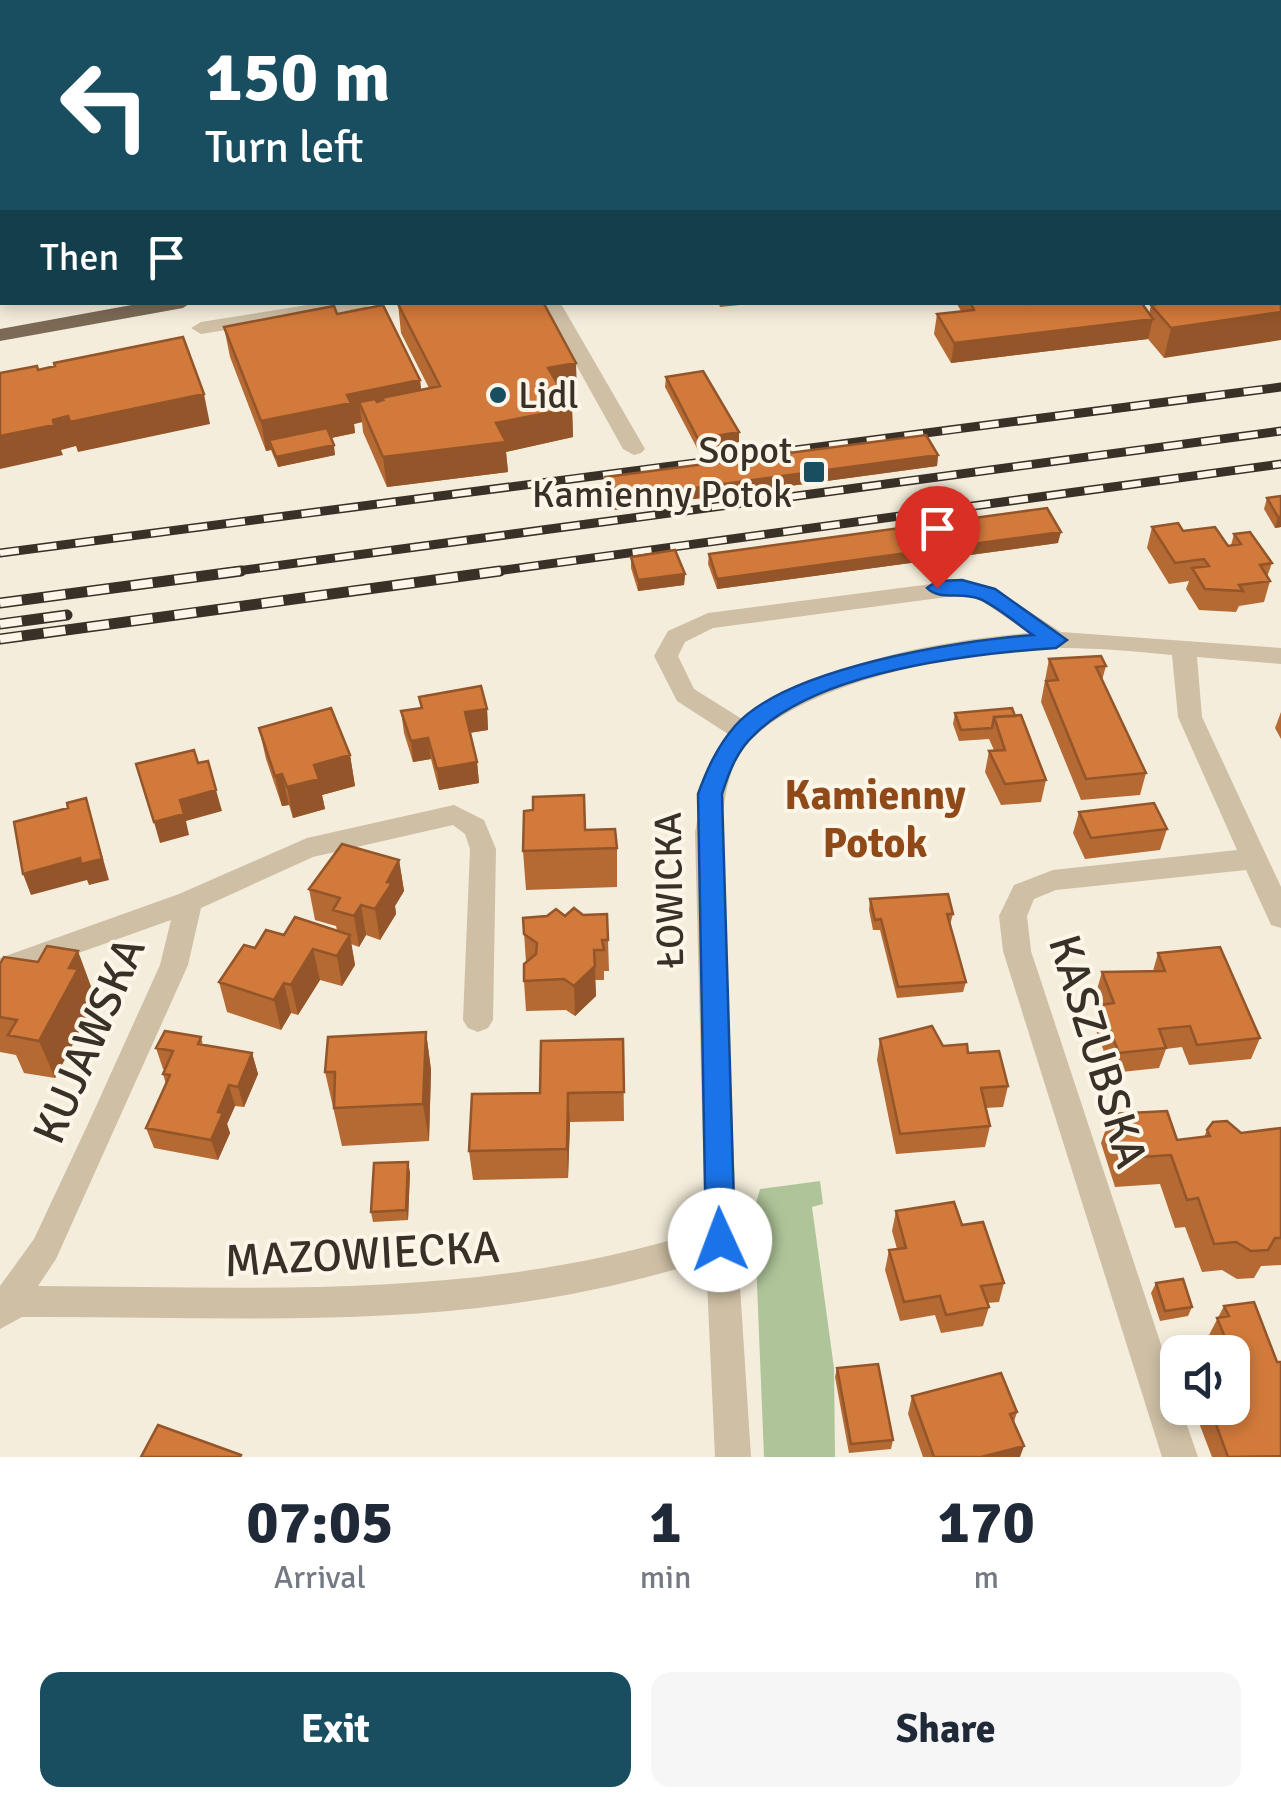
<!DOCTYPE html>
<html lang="en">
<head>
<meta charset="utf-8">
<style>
	:root { --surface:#fff; --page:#f6f6f7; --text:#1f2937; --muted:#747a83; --accent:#184e5f }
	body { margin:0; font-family:Signika,sans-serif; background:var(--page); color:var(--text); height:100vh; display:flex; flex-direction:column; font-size:38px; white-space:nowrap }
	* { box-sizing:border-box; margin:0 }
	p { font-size:32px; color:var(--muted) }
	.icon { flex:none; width:55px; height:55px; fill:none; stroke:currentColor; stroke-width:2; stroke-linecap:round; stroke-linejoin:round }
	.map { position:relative; height:1457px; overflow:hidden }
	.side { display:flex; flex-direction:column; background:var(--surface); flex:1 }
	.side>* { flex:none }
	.hud { position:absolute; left:0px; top:0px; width:1282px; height:305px; box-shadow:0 5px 15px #0003; background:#184e5f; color:#fff; overflow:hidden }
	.tools { position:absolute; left:1160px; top:1335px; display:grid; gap:20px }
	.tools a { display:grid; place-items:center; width:90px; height:90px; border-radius:20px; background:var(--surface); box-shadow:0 5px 15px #0003; font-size:50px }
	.pin { position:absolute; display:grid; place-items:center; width:85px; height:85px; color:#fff; margin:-102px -42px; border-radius:50% 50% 50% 0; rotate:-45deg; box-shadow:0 0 10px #0007 }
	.pin .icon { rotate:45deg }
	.me { position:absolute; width:110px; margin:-55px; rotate:358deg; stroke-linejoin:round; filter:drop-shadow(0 0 8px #0008) }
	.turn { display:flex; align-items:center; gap:35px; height:210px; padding:0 40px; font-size:45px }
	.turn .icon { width:130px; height:130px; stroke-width:2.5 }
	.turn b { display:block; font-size:70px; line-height:85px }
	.then { display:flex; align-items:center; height:95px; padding:0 40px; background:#0003; gap:20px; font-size:38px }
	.eta { display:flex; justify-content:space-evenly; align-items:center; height:170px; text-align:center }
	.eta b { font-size:60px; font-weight:700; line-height:70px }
	.button { display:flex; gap:20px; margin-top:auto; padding:20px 40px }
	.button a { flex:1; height:115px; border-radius:20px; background:var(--accent); color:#fff; font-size:40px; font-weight:700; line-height:115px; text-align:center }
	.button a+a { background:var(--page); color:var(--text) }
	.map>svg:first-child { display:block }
</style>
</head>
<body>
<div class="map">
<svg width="1281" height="1457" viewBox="0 0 1281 1457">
	<rect width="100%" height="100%" fill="#f4eddb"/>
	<!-- green -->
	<path fill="#afc599" d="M477,0H1043L444,2Z
		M820,1181L823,1204L812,1207L834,1368L835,1457H764L754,1210L760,1189Z"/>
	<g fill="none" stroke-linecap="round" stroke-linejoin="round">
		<!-- minor -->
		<path fill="#cebfa5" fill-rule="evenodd" d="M189,0H279L278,2Z
			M326,302H374L365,308L201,334L191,328L201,322Z
			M541,302H560L645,449L641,453L634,455L623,449Z
			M962,580L995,589L1061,632L1281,648V664L1197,657L1202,717L1281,887V928L1271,925L1246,870L1056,890L1034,899L1027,916L1031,951L1178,1396V1408H1181L1198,1457H1162L1003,951L999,916L1014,885L1053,870L1237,850L1178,717L1172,655C1127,651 1080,646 1034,649C958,652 787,686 742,751C726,774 724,804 721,832L737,1240L751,1457H715L706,1260C472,1335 261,1316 22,1317L0,1329V1286L34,1239L88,1124L160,965L171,920L0,981V958L179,894L307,838L454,805L484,820L496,849L493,1020L488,1028L478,1032L468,1028L463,1020L470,849L465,834L453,825L313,857L201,908L188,965L56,1259L38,1286C268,1287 481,1301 705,1230L695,832L707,769L728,734L677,701L654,656L668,631L708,613ZM962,595L979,599L1029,633C940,640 814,664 742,719L694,689L678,656L685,642L713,628Z"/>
		<!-- major -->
		<path fill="#7c6a57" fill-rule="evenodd" d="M1280,84H1281V94H1280Z
			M1280,105H1281V115H1280Z
			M2,269V281L0,282V270Z
			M148,302H192L183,308L0,341V329Z"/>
		<defs>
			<path id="rail-far1" d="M0,553L1281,387
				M222,573L1281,431
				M482,573L1281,464"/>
			<path id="rail" d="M0,603L241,571
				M0,624L67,615
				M0,639L500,571"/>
		</defs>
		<!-- rail-far1 casing -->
		<use href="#rail-far1" stroke="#393027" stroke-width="9"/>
		<!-- rail casing -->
		<use href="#rail" stroke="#393027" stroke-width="11"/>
		<!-- rail-far1 -->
		<use href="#rail-far1" stroke="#fbf6e8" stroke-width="6" stroke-dasharray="19" stroke-linecap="butt"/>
		<!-- rail -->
		<use href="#rail" stroke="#fbf6e8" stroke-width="8" stroke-dasharray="22" stroke-linecap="butt"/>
	</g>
	<!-- wall -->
	<path fill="#b56933" d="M718,302H770L720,307Z
		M956,302H1025L1026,304L1149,314L1151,305L1280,302L1164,358L1148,339L951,363L934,334L937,314L961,311Z
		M398,304L577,392L565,395L572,408L573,437L506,452L508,472L387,487L363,432L362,422L354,424L355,433L331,438L335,455L278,467L271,450L266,451L230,357L224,327L337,314L420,380L421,390L429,388L401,333Z
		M666,377L739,442L698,450L665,387Z
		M938,455L937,466L613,510L605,488V477Z
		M1281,496V527L1275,528L1264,509L1267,498Z
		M1152,527L1183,531L1228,546L1231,545L1234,534L1272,563L1267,577L1270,581L1264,602L1239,606L1236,612L1199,610L1186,589L1189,581L1169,584L1147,548Z
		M1058,543L717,589L708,564L709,554Z
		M631,557L685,574L684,585L638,591L631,568Z
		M1049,659L1106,666L1102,680L1146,773L1140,795L1081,800L1041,702Z
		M419,697L487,709L488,730L470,733L477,762L479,783L439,790L431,759L413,762L404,733L401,711L421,708Z
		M1012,708L1046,780L1041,802L1001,805L985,772L989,751L994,750L989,739L959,741L953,724L955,713Z
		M1281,712V739L1275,728Z
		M259,728L350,755L355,786L322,795L325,809L293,818L289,805L282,806L266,759Z
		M1079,812L1167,829L1160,850L1085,859L1073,833Z
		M585,830L617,848V887L526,890L523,851Z
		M399,860L404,891L395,906L396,914L380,940L366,935L359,947L351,944L355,965L342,986L320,980L298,1015L291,1013L281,1030L227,1012L219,982L255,948L284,935L337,930L336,926L315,920L309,889Z
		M870,899L953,914L950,925L966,982L963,992L897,998L880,930H873L869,910Z
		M565,916L608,940L609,971H604V980H595L596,996L575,1016L566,1010L526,1011L524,981L526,962L523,918Z
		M1158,953L1260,1038L1251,1059L1189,1065L1182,1047L1166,1049L1159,1068L1112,1073L1094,1025L1100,1005L1096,993L1102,972L1153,971Z
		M0,964L92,989L88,997L92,1008L55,1078L24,1073L16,1055L0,1052Z
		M426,1032L431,1070L429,1141L342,1146L325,1072Z
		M201,1037L203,1045L252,1053L258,1074L244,1107L235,1106L227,1124L230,1133L218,1160L154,1148L146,1128L166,1084L163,1074L165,1069H163L156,1048Z
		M623,1039L624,1121L570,1122L568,1178L473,1180L469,1151L540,1093Z
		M880,1039L943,1046L968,1053L1008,1086L1003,1107L985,1108L990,1126L985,1147L896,1154L877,1060Z
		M1111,1114L1177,1140L1204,1137L1207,1130L1241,1133L1281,1128V1265L1261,1266L1254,1278L1237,1279L1222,1270L1202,1272L1185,1227L1175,1228L1160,1184L1115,1187L1101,1143Z
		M410,1172L408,1220L373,1222L371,1212Z
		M896,1211L962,1225L1004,1283L999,1302L987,1303L989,1307L983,1326L941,1333L935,1315L900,1321L885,1270L889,1250L897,1249L892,1231Z
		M1156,1283L1192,1307L1188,1316L1160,1321L1151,1293Z
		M1224,1306L1277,1362H1281V1457H1212L1196,1415L1200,1408H1232V1352H1214L1208,1337Z
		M837,1368L893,1440L891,1449L849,1453L835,1377Z
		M912,1396L1017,1412L1014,1422L1020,1457H923L908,1414Z"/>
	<!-- shaded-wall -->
	<path fill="#935529" d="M1281,312V340L1164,358L1171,328Z
		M1153,319L1148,339L951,363L954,343Z
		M576,363L577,392L550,398L548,368Z
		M420,380L423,409L381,398L384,418L359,402L362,422L354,424L355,433L273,450L269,440L271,450L266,451L261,421L347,395Z
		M204,394L210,424L78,452L76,446L61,450L63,455L0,469V436L53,420Z
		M572,408L573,437L506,452L508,472L387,487L383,457L496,423Z
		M739,432V442L698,450V439Z
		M334,445L335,455L278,467L276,457Z
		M938,455L937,466L613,510V499Z
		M1278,517H1281V527L1275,528Z
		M1061,532L1058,543L717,589V579Z
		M685,574L684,585L638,591V580Z
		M487,709L488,730L467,733L465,712Z
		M428,738L431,759L413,762L411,741Z
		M350,755L355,786L322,795L325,809L293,818L287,787L314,765Z
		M477,762L479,783L439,790L437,769Z
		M282,774L289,805L282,806L275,776Z
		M216,790L222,811L186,821L189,835L160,843L154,822L180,800Z
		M86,798L109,880L89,885L87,880L31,895L23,874Z
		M399,860L404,891L395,906L396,914L380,940L375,909L387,882Z
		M361,905L366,935L359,947L354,916Z
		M350,935L355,965L342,986L337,956Z
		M313,949L320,980L298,1015L291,985Z
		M78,951L92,989L88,997L92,1008L55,1078L39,1041L69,968Z
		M595,966L596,996L575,1016L574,986Z
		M284,983L291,1013L281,1030L274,1000Z
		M426,1032L431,1070L429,1141L423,1104Z
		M252,1053L258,1074L244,1107L238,1087Z
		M229,1085L235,1106L227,1124L230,1133L218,1160L211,1140L218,1112Z
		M568,1093L570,1122L568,1178L567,1149Z
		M408,1162L410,1172L408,1220L406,1210Z
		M1024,1446L1020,1457H981Z"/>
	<!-- building -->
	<path fill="#d27a3b" stroke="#935529" stroke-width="2.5" d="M68,0H113L112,2H69Z
		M1280,286L1281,312L1171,328L1151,305L1167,302H1280Z
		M404,302H543L576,363L548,368L572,408L496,423L506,442L383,457L359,402L375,399L377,402L383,400L381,398L440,386L398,304Z
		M970,302H1025L1026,304L1040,302H1141L1153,319L954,343L937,314L974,310Z
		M383,305L420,380L347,395L351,403L261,421L224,327L334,306L337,314Z
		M183,337L204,394L70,422L68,416L53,420L54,425L0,436V373L37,366L38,370L55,366L54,363Z
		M703,371L739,432L698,439L666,377Z
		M327,428L334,445L276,457L269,440Z
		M926,435L938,455L613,499L605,477Z
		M1281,496V517H1278L1267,498Z
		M1047,508L1061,532L717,579L709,554Z
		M1178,523L1183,531L1215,527L1228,546L1241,544L1234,534L1250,532L1272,563L1260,565L1270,581L1239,585L1243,591L1205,589L1192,568L1209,566L1204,559L1175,563L1152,527Z
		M675,550L685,574L638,580L631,557Z
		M1101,656L1106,666L1096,667L1146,773L1086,779L1046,681L1058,680L1049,659Z
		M481,686L487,709L465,712L477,762L437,769L428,738L411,741L401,711L422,708L419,697Z
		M331,708L350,755L314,765L319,779L287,787L282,774L275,776L259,728Z
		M1012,708L1015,716L994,717L992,728L961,730L955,713Z
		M1021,715L1046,780L1005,784L989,751L1005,750L994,717Z
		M194,750L198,763L208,761L216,790L180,800L184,814L154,822L136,764Z
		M584,795L585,830L615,829L617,848L523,851L524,811L533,810V797Z
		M86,798L102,859L81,864L80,858L23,874L14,822L68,808L67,803Z
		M1154,803L1167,829L1091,838L1079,812Z
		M342,844L399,860L387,882L392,883L375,909L361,905L354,916L333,910L340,898L309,889Z
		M948,894L953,914H947L966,982L898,987L881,919L875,920L870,899Z
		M574,908L583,915L607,914L608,940H602L604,950H594L595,966L574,986L564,979L524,981V964L536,954L537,943L524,934L523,918L547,916L556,909L565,916Z
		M295,917L350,935L337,956L313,949L291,985L284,983L274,1000L219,982L244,945L255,948L266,930L284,935Z
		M47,946L78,951L69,968L78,969L39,1041L8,1035L17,1020L0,1017V964L4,957L38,962Z
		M1220,947L1260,1038L1197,1045L1190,1026L1159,1029L1166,1048L1119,1053L1100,1005L1114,1003L1102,972L1165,971L1158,953Z
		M932,1026L943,1046L967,1044L968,1053L999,1051L1008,1086L981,1088L990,1126L900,1134L880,1039Z
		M165,1031L201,1037L198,1044L252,1053L238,1087L229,1085L218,1112L223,1113L211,1140L146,1128L170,1075L163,1074L173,1051L156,1048Z
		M426,1032L423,1104L334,1108L335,1072H325L328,1037Z
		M623,1039L624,1092L568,1093L567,1149L469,1151L472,1094L540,1093L541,1041Z
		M1167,1111L1177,1140L1210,1136L1207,1130L1213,1122L1227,1121L1241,1133L1281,1128V1238H1275L1268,1250L1251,1251L1236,1242L1214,1244L1198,1198L1187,1200L1171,1155L1126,1158L1111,1114Z
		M408,1162L406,1210L371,1212L374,1163Z
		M954,1202L962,1225L983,1222L1004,1283L981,1286L989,1307L946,1315L940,1296L904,1302L889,1250L906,1248L896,1211Z
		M1183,1279L1192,1307L1165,1311L1156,1283Z
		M1254,1302L1277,1362H1281V1456L1228,1457L1210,1408H1232V1393L1244,1387L1232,1357V1352H1231L1217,1318L1229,1316L1224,1306Z
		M878,1364L893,1440L851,1444L837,1368Z
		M1001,1373L1017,1412L1010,1414L1024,1446L981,1457H934L912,1396Z
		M158,1425L241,1455L240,1457H141Z"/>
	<!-- route -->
	<path fill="#1a73e8" stroke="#114b97" stroke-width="2.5" d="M962,580L995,589L1067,640L1056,648C969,654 820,671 755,734C737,750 729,772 722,794L735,1240L731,1250L720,1254L710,1250L706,1240L698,794C707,769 717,747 735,726C786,668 957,641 1033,635C1016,623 998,607 980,599C962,591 939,601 927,588L937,581Z"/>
	<!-- markers -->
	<g fill="#184e5f" stroke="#fbf6e8" stroke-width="4">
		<circle cx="498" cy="395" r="10"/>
		<rect x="802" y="460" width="24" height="24" rx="5"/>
	</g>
	<g text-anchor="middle" stroke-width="8" stroke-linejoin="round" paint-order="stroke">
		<!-- poi labels -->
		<g font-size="38" fill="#393027" stroke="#fbf6e8" text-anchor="start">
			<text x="518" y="408">Lidl</text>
			<text x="792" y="463" text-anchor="end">Sopot<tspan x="792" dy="44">Kamienny Potok</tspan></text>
		</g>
		<!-- street labels -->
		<g font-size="38" fill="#393027" stroke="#fbf6e8">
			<text transform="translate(669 890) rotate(-91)" y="13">ŁOWICKA</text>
		</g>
		<!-- quarter labels -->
		<g font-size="42" font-weight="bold" fill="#904918" stroke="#fbf6e8">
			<text x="875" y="809">Kamienny<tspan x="875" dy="48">Potok</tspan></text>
		</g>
		<!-- near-street labels -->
		<g font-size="45" fill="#393027" stroke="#fbf6e8">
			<text transform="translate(88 1040) rotate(-67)" y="16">KUJAWSKA</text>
			<text transform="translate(1099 1051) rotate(73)" y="16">KASZUBSKA</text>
			<text transform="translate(362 1253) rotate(-3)" y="16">MAZOWIECKA</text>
		</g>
	</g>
</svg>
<div class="tools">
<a><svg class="icon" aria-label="sound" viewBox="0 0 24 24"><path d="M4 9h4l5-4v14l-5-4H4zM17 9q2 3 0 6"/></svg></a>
</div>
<div class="pin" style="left:937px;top:588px;background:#d93025"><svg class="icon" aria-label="arrive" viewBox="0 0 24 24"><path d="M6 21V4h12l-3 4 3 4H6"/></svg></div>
<svg class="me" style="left:720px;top:1240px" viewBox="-20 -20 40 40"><circle r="19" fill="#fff"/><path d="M0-13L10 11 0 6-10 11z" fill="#1a73e8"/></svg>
<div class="hud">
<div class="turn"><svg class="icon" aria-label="left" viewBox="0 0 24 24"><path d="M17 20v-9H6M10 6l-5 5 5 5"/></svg><div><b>150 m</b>Turn left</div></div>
<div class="then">Then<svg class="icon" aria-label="arrive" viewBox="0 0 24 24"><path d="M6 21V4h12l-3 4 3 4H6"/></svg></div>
</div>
</div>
<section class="side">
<div class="eta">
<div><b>07:05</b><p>Arrival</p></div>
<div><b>1</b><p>min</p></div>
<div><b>170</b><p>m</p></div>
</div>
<div class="button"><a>Exit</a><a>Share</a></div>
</section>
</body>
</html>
